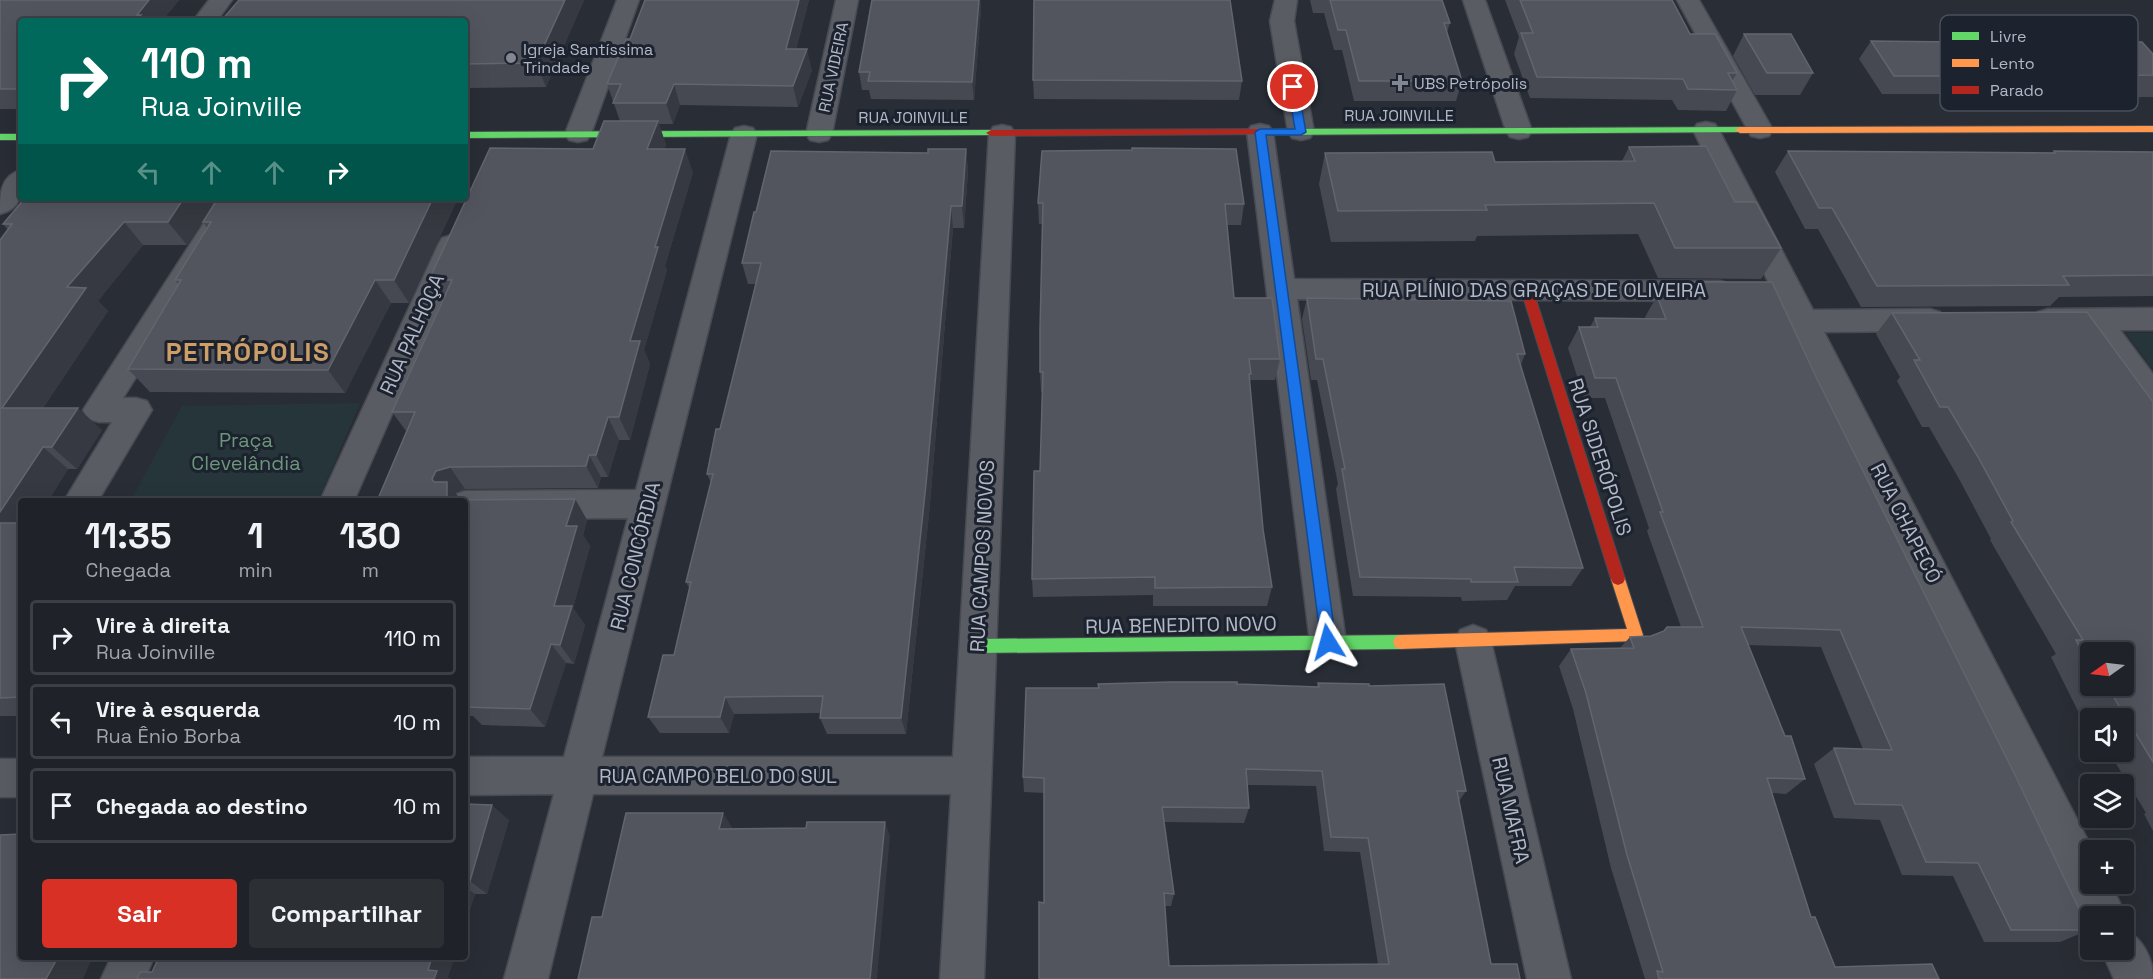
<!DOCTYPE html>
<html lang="pt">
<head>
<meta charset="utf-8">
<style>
	:root { --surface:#1f2228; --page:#2c2f34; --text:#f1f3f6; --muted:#a1a4a8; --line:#3c3f45; --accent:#d93025 }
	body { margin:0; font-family:"Space Grotesk",sans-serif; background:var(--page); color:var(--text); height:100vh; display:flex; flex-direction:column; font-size:22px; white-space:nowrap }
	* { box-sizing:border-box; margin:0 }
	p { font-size:20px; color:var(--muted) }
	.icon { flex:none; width:33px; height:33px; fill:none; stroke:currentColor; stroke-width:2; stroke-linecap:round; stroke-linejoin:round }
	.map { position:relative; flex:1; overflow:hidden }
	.sheet { position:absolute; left:18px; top:498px; width:450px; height:462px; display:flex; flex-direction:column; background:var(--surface); border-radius:6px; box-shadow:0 6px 24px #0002,0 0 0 2px var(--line) }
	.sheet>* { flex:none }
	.hud { position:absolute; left:18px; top:18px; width:450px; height:183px; border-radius:6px; box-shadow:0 6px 24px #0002,0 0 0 2px var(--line); background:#00695c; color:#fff; overflow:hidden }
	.needle { width:39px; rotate:256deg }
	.fabs { position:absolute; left:2080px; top:642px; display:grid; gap:12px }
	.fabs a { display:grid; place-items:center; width:54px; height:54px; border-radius:6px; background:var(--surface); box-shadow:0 6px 24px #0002,0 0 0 2px var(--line); font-size:30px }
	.pin { position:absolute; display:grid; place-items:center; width:51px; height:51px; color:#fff; margin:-26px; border:3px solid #fff; border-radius:50%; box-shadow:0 2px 6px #0007 }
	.me { position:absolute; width:66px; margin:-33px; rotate:352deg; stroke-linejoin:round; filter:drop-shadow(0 0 4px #0008) }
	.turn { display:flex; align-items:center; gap:21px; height:126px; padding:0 24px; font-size:27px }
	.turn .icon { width:78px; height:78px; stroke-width:2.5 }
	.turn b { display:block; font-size:42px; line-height:51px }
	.lanes { display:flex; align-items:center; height:57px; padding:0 24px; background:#0003; justify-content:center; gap:30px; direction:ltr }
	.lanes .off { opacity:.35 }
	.eta { display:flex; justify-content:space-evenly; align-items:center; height:102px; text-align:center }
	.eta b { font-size:36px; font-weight:700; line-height:42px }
	.cta { display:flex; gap:12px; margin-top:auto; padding:12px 24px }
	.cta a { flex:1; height:69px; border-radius:6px; background:var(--accent); color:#fff; font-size:24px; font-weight:700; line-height:69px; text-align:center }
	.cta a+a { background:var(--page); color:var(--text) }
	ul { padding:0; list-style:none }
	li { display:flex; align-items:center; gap:18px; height:75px; margin:0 12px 9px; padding:0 12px; border:3px solid var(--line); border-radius:6px }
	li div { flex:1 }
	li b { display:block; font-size:22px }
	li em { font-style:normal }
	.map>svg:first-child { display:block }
</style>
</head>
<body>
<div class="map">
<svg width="2153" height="979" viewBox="0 0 2153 979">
	<rect width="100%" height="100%" fill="#292d35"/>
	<!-- green -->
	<path fill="#26353a" d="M2126,333H2153V370Z
		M360,403L320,496L131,500L182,406Z"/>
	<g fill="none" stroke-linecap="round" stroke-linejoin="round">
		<defs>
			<path id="street" d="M209,0H232L217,21H193Z
				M617,0H639L591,134L587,140L578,142L569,140L565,134Z
				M836,0H858L832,134L828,140L819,142L810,140L806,134Z
				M1275,0H1297L1294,21L1314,132L1310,138L1301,140L1292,138L1288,132L1270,21Z
				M1463,0H1485L1532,131L1528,137L1519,139L1510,137L1506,131Z
				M1677,0H1699L1773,130L1769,136L1760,138L1751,136Z
				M1706,122L1715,124L1719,130L1813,310L1930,309L1940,312L1945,320L1940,328L1930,331L1824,332L2093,850H2091V884H2111L2126,916L2124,921V916H2091L2090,931L1693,130L1697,124Z
				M1260,124L1269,126L1273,132L1294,279L1720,281L1730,284L1734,291L1730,298L1720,301L1297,299L1346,642L1341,653L1328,658L1315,653L1310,642L1247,132L1251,126Z
				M1002,125L1011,127L1015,133L984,979H940L951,794H593L548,979H504L554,794L465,795V757H564L628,518L465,519V501H450L453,495L465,491L636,490L731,134L735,128L744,126L753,128L757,134L602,757H953L989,133L993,127Z
				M21,170C21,191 24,208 0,214C0,194 0,176 21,170Z
				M220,198H248L123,398H136L147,401L152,410L98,501H64L112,422H99L88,419L83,410Z
				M452,235L462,238L466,245L354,501H320L438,245L442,238Z
				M2153,308V330H2120L2153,374V409L2142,405L2089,330L2048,331L2038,328L2033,320L2038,312L2048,309Z
				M1473,625L1486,630L1491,641L1571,979H1527L1455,641L1460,630Z
				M0,759H21V797H0Z
				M2124,930C2143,938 2153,958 2153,979H2114L2101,950H2124Z
				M111,957H154L145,979H101Z"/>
			<path id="fast" d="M1740,127L1745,130L1744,132L1268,135L1263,132L1268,129Z
				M991,130L995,131V135L465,138V132Z
				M0,134H21V140H0Z
				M1400,635L1405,637L1407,642L1405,647L1400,649L977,653L972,651L970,646L972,641L977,639Z"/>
			<path id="slow" d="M2153,126V132L1740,133L1735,130L1740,127Z
				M1618,573L1623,575L1625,579L1643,635L1641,640L1636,641L1400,649L1395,647L1393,642L1395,637L1400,635L1627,629L1611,579L1613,575Z"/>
			<path id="jam" d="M1268,129L1272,130V134L991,136L986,133L991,130Z
				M1527,286L1533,290L1625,579L1623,583L1618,585L1613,583L1611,579L1521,290Z"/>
		</defs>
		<!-- street casing -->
		<use href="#street" stroke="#474a52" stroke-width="3"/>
		<!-- fast casing -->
		<use href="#fast" stroke="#474a52" stroke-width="2"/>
		<!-- slow casing -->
		<use href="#slow" stroke="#474a52" stroke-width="2"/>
		<!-- jam casing -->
		<use href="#jam" stroke="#474a52" stroke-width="2"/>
		<!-- street -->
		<use href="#street" fill="#595c63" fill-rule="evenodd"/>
		<!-- fast -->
		<use href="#fast" fill="#63d668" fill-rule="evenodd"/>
		<!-- slow -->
		<use href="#slow" fill="#ff974d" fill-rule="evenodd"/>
		<!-- jam -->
		<use href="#jam" fill="#b3261e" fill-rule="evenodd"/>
	</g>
	<!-- wall -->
	<path fill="#464952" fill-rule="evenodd" d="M0,0H179L162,21H21V109H0Z
		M584,0L546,87L465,88V21Z
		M645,0H809L796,49L812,70L798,107L680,105L673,124H659L666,145L664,149L693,172L665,266L667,270L644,350L650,364L630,440H619L608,477H601L598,488L465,489L455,492L460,500L575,499L587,520L583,535L590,546L573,608L585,625L574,664L566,663L545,727L482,725L473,716H465V501H377L406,431L392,412L442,301L429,280L593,149L620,121L607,84L630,39Z
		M872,0H980L981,9L974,100L871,99L869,90H862L859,72Z
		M1310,0H1442L1450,23L1447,32L1462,81L1456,101H1354L1342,50H1334L1324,13H1313Z
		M1505,0H1672L1690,34L1737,73L1732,81L1737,90L1726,111L1678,110L1672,100L1530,98L1514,54L1519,37Z
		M1744,34L1813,73L1800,95H1755L1733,56Z
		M1871,41L1981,76L1968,94H1882L1859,59Z
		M2041,41L2153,54V97L2053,98L2025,63Z
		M1033,80L1242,81L1239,100L1034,99Z
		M1629,147L1735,202L1781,248L1761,279L1658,278L1638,234L1477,236L1475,241L1331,242L1319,184L1325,153L1495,162L1622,161Z
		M966,149L968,171L964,228H953L930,504L906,734H827L820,718L821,713L734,714L729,733H660L648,717L674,655L689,588L686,582L711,483L707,474L720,429L756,284H748L742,263L928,153Z
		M1788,151L2052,153L2054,151L2153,152V296L2059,297L2050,306L1861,307L1818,229H1805L1775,172Z
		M25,198H209L214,204L187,245H143L98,301L108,311L43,408L102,430L77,469H68L48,501H21V716H0V240L8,230L3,224Z
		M218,198H458L409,303H391L345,393L150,392L128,369L178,284L175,280L207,228L203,222Z
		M1038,203L1244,204L1241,225H1227L1234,298L1280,359L1275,380H1250L1249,383L1263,529L1272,587L1267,606H1153V595L1033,597L1032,579L1040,471L1042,392H1041L1040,372L1042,224H1039Z
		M1681,282L1816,377L2089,930L2060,942H1984L1953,876L1902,875L1880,820L1834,818L1814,764L1834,748L1863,749L1821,647L1748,645L1785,736L1805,779L1786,794L1772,793L1811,917L1835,967L1939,979H1645L1611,868L1573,709L1559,666L1571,649L1620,648L1630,637L1651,636L1681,627L1647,531L1649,528L1605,398H1584L1568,348L1579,327H1590L1595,318H1646L1645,317L1657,296H1672Z
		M1307,298L1525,354L1521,365L1583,568L1571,586H1515L1507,600L1462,601L1461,597L1353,596L1336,489L1338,484L1317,380H1311L1302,319Z
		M1892,313L2153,402V831L2144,814L2146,813L2109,752H2124V718H2091V720L2086,713H2079L2051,657L2056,654L1990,540L1991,539L1958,477L1929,427H1922L1897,381L1900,377L1876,334ZM2091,652L2124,686H2091Z
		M1318,683L1369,686L1466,791L1459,801L1491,964L1039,979L1044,903V793L1024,792L1023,777L1237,684L1317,687ZM1247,785L1316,786L1324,851L1360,852L1378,964L1169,966L1165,906H1171L1174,894L1164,822L1244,823L1249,808Z
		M465,804L509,820L487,894H475L465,925Z"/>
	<!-- shaded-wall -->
	<path fill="#363941" d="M149,0H179L162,21H135L137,15Z
		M565,0H584L546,87L536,63Z
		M799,0H809L790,70L786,49Z
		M979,0H980L981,9L974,100L972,82Z
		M807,49L812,70L798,107L793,86Z
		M674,84L680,105L673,124L666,103Z
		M658,121L666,145L656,172L647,149Z
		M685,149L693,172L665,266L667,270L644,350L650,364L630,440L619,417L630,341L655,247Z
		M966,149L968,171L964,228L962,206Z
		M465,164L469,172L465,181Z
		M184,198H209L214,204L187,245L168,222Z
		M433,198H458L409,303L394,280Z
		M951,206L953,228L930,504L906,734L901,718Z
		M124,222L143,245L98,301L108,311L28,430L2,408L67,287Z
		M375,280L391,303L345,393L328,370Z
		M78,408L102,430L77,469L52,447Z
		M608,417L619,440L608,477L596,455Z
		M43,447L68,469L48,501H21V543L0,528V512Z
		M589,455L601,477L598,488L586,466Z
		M450,467L465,489L455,492L461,501L448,500L432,479L436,471Z
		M575,499L587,520L583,535L590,546L573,608L585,625L574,664L560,645L554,606L566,526Z
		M551,644L566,663L545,727L530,709Z
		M725,697L734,714L729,733L720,717Z
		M492,805L509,820L487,894L470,881Z
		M723,813L732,827L729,843L719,829Z
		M885,822L890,836L877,979H870Z
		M465,887L475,894L465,925Z
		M58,957H93L83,979H46Z
		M432,957H455L448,977L451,979H434L428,970Z"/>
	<!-- building -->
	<path fill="#52555e" stroke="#61656e" stroke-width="1.5" fill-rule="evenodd" d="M0,0H149L137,15H141L135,21H21V89H0Z
		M239,0H565L536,63L465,64V21H221Z
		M645,0H799L786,49H807L793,86L674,84L666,103H613L621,84H607L626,39H630Z
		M872,0H979L972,82L868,81L870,72H859Z
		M1034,0H1230L1242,81L1033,80Z
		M1330,0H1442L1450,23H1444L1462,81H1359L1346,30H1338Z
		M1520,0H1672L1690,34H1715L1737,73H1728L1737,90L1688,89L1683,79L1537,77L1521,33H1533Z
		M1744,34H1791L1813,73H1767Z
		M1871,41L1955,42L1981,76H1894Z
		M2041,41L2142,42L2153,54V75L2070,76Z
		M604,121H658L647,149H685L655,247H658L630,341H640L619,417H608L596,455H589L586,466L450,467L436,471L432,479L434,482H447V498L449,500L575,499L566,526H577L554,606H572L560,645L551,644L530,709L465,707L468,698H465V501H377L415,412H392L452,280H429L490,148L593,149Z
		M1706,146L1735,202H1756L1781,248H1675L1654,203L1485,205L1487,210L1338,211L1325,153L1492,152L1495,162L1635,161L1629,147Z
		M1132,148L1236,149L1244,204H1225L1234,298H1272L1280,359H1249L1251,374H1249L1263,529L1272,587L1155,588V577L1032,579L1034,471H1040L1043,372H1040V329L1043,203H1038L1042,151L1132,150Z
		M928,149H966L962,206H951L926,484L901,718H820L823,696L725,697L720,717H648L663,655H674L691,582H686L713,474H707L716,429H720L761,263H742L754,212H756L771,151L928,153Z
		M1788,151L2055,153L2054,151L2153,152V275L2063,276L2069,285L1877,286L1832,208H1819Z
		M25,198H184L168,222H124L67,287L86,288L2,408H78L52,447H43L0,512V240L12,224H3Z
		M218,198H433L394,280H375L328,370L128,369L181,280H175L211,222H203Z
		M1681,282H1772L1816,377L2016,777L2089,930H2011L1978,863L1926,862L1902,805L1855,804L1834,748L1892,750L1840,630L1741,627L1785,736H1791L1805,779L1767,778L1811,917H1815L1835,967L1932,964L1939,979H1659L1657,971L1663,972L1627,855L1586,693L1571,649L1634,648L1630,637L1651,636L1664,631L1667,627H1703L1660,512H1663L1616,378H1595L1579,327H1598L1595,318L1666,319L1657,296L1687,297Z
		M1307,298L1511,301L1525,354H1517L1583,568L1514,567L1518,582H1471V579L1360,577L1342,469H1345L1323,359H1316Z
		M2087,312L2153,402V762L2113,696H2105L2099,686H2124V652H2091V670L2076,640H2083L2011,522L2013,521L1978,457L1948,407H1940L1914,360H1920L1892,313Z
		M0,523H21V697L0,698Z
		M1170,682H1237V684L1319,687L1318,683L1369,684V686L1444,684L1466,791H1457L1491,964H1517L1520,979H1039V902L1044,903V778L1023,777L1026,688H1099L1098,684ZM1246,769L1322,771L1331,837L1368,838L1389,964L1169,966L1164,893L1174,894L1162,807L1249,808Z
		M465,804L492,805L470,881H465Z
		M626,813H723L719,829L806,828L807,822H885L870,979H578L592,917H602Z
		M21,834V957H58L46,979H0V835Z
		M159,957H432L428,970L437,971L434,979H137L140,972H152Z"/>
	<!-- route -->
	<path fill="#1a73e8" stroke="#114b97" stroke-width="1.5" d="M1293,84L1298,87L1306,132L1301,135H1266L1336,642L1334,647L1328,649L1323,647L1321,642L1255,132L1260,129H1295L1288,87Z"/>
	<!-- markers -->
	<g fill="#838793" stroke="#1d222f" stroke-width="2">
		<circle cx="511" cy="58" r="6"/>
		<path d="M1397 74h6v6h6v6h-6v6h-6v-6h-6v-6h6z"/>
	</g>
	<g text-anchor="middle" stroke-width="6" stroke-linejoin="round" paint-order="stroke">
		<!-- far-poi labels -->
		<g font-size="16" fill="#b3b8c6" stroke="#1d222f" text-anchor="start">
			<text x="523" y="55">Igreja Santíssima<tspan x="523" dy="18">Trindade</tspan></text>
			<text x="1414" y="89">UBS Petrópolis</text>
		</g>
		<!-- far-street labels -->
		<g font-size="16" fill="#b3b8c6" stroke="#1d222f">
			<text transform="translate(833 67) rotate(-78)" y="6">RUA VIDEIRA</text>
			<text x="1399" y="121">RUA JOINVILLE</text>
			<text x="913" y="123">RUA JOINVILLE</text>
		</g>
		<!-- street labels -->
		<g font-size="20" fill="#b3b8c6" stroke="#1d222f">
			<text x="1534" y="297">RUA PLÍNIO DAS GRAÇAS DE OLIVEIRA</text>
			<text transform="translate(412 334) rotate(-66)" y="7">RUA PALHOÇA</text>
			<text transform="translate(1600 457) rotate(72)" y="7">RUA SIDERÓPOLIS</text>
			<text transform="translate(1906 523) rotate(63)" y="7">RUA CHAPECÓ</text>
			<text transform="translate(635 556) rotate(-76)" y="7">RUA CONCÓRDIA</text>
			<text transform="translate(982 556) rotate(-87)" y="7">RUA CAMPOS NOVOS</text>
			<text transform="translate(1181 625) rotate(-1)" y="7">RUA BENEDITO NOVO</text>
			<text x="718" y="783">RUA CAMPO BELO DO SUL</text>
			<text transform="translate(1511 810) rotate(77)" y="7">RUA MAFRA</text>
		</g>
		<!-- park labels -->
		<g font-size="20" fill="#6b967a" stroke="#1d222f">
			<text x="246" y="447">Praça<tspan x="246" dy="23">Clevelândia</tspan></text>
		</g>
		<!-- district labels -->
		<g font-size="26" font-weight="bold" letter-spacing="1.5" fill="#cd9f67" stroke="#1d222f">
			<text x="248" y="361">PETRÓPOLIS</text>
		</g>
	</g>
	<!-- legend -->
	<rect x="1940" y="15" width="198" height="96" rx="9" fill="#1d222f" stroke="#4a4f5c" stroke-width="1.5"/>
	<rect x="1952" y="32" width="27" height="8" fill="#63d668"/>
	<rect x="1952" y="59" width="27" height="8" fill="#ff974d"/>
	<rect x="1952" y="86" width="27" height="8" fill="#b3261e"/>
	<g font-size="16" fill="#b3b8c6">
		<text x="1990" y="42">Livre</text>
		<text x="1990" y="69">Lento</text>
		<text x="1990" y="96">Parado</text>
	</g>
</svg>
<div class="fabs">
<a><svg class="needle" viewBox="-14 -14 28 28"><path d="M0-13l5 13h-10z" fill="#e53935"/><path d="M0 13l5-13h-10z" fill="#a1a4a8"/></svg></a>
<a><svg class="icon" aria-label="sound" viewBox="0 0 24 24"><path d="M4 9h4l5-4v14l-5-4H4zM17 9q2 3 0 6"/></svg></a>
<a><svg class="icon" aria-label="layers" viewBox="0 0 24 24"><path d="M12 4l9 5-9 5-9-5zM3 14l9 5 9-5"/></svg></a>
<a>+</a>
<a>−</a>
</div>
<div class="pin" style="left:1293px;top:87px;background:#d93025"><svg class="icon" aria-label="arrive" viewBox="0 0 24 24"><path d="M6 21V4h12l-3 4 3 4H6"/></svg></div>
<svg class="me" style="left:1328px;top:642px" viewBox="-20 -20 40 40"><path d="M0-17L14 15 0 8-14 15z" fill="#1a73e8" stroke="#fff" stroke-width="4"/></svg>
<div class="hud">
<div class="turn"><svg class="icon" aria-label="right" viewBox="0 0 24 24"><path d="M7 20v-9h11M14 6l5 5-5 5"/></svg><div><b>110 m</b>Rua Joinville</div></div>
<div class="lanes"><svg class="icon off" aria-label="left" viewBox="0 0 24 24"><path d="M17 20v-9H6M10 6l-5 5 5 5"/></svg><svg class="icon off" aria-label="ahead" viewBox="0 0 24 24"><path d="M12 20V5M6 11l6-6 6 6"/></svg><svg class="icon off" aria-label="ahead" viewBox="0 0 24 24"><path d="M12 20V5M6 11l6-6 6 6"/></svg><svg class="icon" aria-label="right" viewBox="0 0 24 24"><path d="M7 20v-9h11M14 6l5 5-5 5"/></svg></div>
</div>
<section class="sheet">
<div class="eta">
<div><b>11:35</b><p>Chegada</p></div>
<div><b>1</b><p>min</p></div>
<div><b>130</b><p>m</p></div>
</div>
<ul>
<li><svg class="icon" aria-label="right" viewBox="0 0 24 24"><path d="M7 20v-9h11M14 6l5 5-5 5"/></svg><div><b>Vire à direita</b><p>Rua Joinville</p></div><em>110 m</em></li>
<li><svg class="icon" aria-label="left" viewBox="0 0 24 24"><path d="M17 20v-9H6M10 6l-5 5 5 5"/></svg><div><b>Vire à esquerda</b><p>Rua Ênio Borba</p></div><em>10 m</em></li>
<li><svg class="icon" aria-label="arrive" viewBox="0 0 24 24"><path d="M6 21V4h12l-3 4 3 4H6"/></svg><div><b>Chegada ao destino</b></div><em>10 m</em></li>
</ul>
<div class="cta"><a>Sair</a><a>Compartilhar</a></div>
</section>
</div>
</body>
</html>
